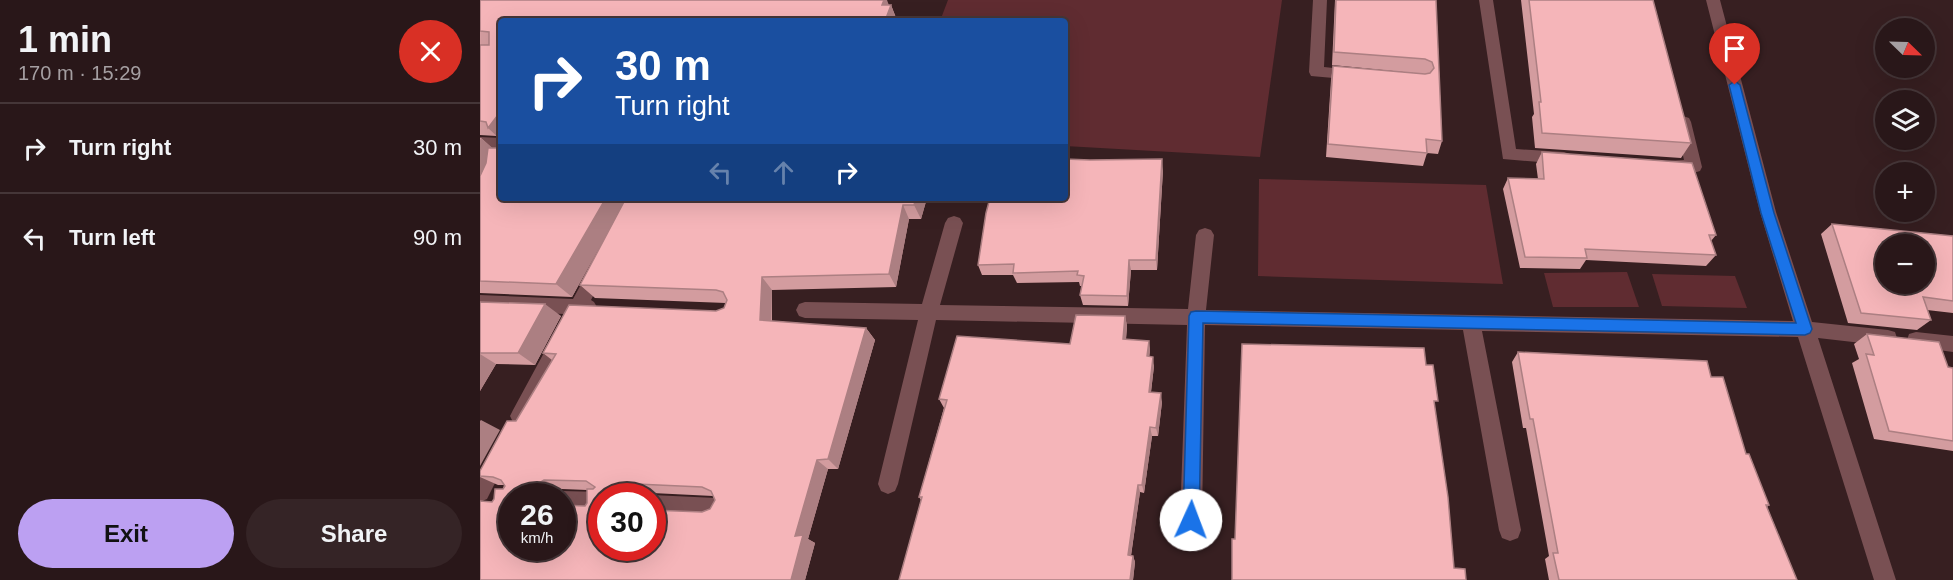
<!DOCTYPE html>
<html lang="en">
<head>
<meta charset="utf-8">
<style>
	:root { --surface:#291719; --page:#352426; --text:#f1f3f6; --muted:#a59fa2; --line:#453638; --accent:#bca0f2 }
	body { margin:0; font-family:Arial,sans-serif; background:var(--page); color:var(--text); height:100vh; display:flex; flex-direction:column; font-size:22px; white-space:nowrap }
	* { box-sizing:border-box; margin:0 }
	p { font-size:20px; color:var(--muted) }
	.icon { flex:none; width:33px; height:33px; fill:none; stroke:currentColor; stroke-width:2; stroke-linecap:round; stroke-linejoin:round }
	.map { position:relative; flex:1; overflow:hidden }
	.details { display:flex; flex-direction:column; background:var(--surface); width:480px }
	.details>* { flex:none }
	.top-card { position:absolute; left:18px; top:18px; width:570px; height:183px; border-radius:6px; box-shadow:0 6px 24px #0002,0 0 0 2px var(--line); background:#1a4fa0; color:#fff; overflow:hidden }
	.needle { width:39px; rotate:113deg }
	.fabs { position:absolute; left:1395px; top:18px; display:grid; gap:12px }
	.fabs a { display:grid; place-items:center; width:60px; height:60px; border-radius:50%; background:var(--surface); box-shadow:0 6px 24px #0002,0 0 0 2px var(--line); font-size:30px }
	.speed { position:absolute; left:18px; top:483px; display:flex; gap:12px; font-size:30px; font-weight:700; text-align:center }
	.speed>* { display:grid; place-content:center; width:78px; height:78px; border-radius:50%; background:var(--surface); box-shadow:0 6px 24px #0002,0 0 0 2px var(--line); line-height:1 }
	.speed small { font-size:15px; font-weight:400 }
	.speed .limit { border:9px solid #d22; background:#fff; color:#111 }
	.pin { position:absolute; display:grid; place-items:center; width:51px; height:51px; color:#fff; margin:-62px -26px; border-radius:50% 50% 50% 0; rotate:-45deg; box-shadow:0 0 6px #0007 }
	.pin .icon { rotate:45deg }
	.me { position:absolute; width:66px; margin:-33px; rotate:2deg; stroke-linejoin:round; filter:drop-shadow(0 0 4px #0008) }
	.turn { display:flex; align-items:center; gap:21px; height:126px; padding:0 18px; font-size:27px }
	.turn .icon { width:78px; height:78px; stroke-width:2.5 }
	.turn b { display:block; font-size:42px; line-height:51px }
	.lanes { display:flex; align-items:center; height:57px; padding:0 18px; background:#0003; justify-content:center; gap:30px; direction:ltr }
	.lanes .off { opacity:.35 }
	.round { display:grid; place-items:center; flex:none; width:63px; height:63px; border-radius:32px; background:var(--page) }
	.summary { display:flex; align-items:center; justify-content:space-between; height:102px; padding:0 18px }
	h1 { font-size:36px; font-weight:800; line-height:45px }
	.primary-button { display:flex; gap:12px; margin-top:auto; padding:12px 18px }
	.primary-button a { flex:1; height:69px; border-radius:36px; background:var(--accent); color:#111; font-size:24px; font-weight:800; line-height:69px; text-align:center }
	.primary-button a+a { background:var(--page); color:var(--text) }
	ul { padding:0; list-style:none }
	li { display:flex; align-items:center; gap:18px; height:90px; padding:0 18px; border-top:2px solid var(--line) }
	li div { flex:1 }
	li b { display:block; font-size:22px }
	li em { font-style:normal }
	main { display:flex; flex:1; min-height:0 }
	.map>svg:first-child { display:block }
</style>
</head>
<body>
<main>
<section class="details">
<div class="summary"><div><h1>1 min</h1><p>170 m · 15:29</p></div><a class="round" style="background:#d93025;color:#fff"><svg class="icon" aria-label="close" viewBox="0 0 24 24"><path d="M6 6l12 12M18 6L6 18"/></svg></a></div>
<ul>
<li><svg class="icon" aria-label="right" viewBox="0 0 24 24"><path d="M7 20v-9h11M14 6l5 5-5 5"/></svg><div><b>Turn right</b></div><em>30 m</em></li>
<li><svg class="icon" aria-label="left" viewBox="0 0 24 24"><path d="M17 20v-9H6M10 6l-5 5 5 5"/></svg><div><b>Turn left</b></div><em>90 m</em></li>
</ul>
<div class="primary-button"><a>Exit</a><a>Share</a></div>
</section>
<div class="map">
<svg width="1473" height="580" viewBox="0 0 1473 580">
	<rect width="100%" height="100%" fill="#371f21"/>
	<!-- green -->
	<path fill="#602c31" d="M468,0H802L780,157L585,146V21H460Z
		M779,179L1006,185L1023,284L778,276Z
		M1147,272L1159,307H1073L1064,273Z
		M1172,274L1255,276L1267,308L1182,306Z"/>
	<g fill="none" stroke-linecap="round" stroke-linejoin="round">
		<!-- minor -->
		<path fill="#795053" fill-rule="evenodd" d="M833,0H847L844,67L881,71L883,75L881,79L876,80L831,76L829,72Z
			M999,0H1013L1036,149L1084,152L1090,154L1092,158L1090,162L1084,164L1023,159Z
			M1226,0H1240L1296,212L1332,322L1408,330L1415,332L1417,338L1415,344L1408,346L1338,338L1416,580H1394L1318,337L1002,331L1041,530L1038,538L1030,541L1022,538L1019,530L983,330L725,325L722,520L719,527L711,531L703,527L700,520L707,325L456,320L418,484L415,491L408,494L401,491L398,484L438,320L325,318L319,316L316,310L319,304L325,302L442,304L465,223L468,218L474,216L480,218L483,223L460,305L708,309L716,235L719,230L725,228L731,230L734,235L726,310L1313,321L1280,212Z
			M1203,116L1209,118L1211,122L1222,167L1220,171C1209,175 1194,173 1183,169L1181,165L1183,161L1204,160L1195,122L1197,118Z
			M0,137L21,138V150L0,149Z
			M117,264L123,266L126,271L111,300L114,302L117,307L114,312L103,315L47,422L40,425L33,422L30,416L33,410L85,314L0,311V295L93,299L111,266Z
			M1436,332L1473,336V352L1429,346L1427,340L1429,334Z
			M17,449L24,452L27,459L7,499L0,502V471L10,452Z
			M82,491L122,492L130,496H122V512L82,511V496H73Z
			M172,495L236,498L243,501L247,508L243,515L236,518L172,515V496H167Z"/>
	</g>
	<!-- wall -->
	<path fill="#d39c9f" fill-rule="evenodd" d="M0,0L411,5L417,20V21H21V140L16,136L0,135Z
		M855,0H956L962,141L958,154L947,153L943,166L846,157L851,80L853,66L944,74L852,65Z
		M1041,0H1173L1211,143L1201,158L1055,148L1052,117L1054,114Z
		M0,138H1L12,148L21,198H447L441,219H429L416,287L292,290V321L386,328L395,340L358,469H348L328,539L335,543L325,580H0L12,502L23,489L24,485H18L0,477V471L36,421L72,360L63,353L236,311L244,308L246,303L115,298L100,285L133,222L92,297L0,293ZM82,489L107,490V503L105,506L32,548L72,495ZM172,493L233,496L235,500L230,509L122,548L166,496Z
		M1062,152L1236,235L1231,241L1236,255L1226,266L1106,260L1100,269L1040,268L1023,189L1028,178L1058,179L1056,164Z
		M683,170L677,270H651L648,306L603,305L600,295L602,286H600L599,282L537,283L533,275H502L498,265Z
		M1352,224L1473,236V313L1447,310L1451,320L1437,330L1368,323L1341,234Z
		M0,302L81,316L55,365L16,364L0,391Z
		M645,316L647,326L646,340L669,341L670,351L669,357L674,366L671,392L682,402L678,436H672L664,493L660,492L651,556H653L655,562L653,580H419L441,500L439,497L464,408L459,399L590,344Z
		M1387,334L1468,367L1473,368V451L1394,439L1372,363L1379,359L1374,344Z
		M1038,352L1231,377L1289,505L1287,507L1317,580H1069L1065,559L1069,556L1046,428H1043L1032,362Z"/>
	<!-- shaded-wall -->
	<path fill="#ac7f82" d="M404,0H407L410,8L411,5L417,21H405L402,5Z
		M21,111V140L8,128Z
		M1,138L17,152L0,188V140Z
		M682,159L683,170L677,270L676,260Z
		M126,198H147L92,297L76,284Z
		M436,198H447L441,219L434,205Z
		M423,205L429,219L416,287L409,274Z
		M649,260L651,270L648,306L647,296Z
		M282,277L292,290L291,332L280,320Z
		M65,304L81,316L55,365L38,353Z
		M645,316L647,326L645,349L643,339Z
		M386,328L395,340L358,469L348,459Z
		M669,341L670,351L668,366L667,356Z
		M0,354L16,364L0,391Z
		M673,357L674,366L670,400L669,392Z
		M681,393L682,402L678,436L676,428Z
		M1,420L20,430L0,466V421Z
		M670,427L672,436L664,493L662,485Z
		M337,460L348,469L328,539L335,543L325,580H311L315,536Z
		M64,480L82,489L72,495L76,496H61L52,487Z
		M156,484L172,493L166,496H167H154L149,487Z
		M658,485L660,492L650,562L648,555Z
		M653,556L655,562L653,580H650Z"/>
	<!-- building -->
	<path fill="#f5b5b9" stroke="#ac7f82" stroke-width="1.5" fill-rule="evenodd" d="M0,0H404L402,5H411L405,21H21V111L8,128L6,122L0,121V45H9V32L0,31Z
		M856,0H956L962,141L946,139L947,153L848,144L853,66L945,74L950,73L954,68L952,62L945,59L854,52Z
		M1049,0H1173L1211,143L1062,133L1059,102H1061Z
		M8,148H21V198H126L76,284L0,281V176L6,163Z
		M1062,152L1212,163L1236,235H1229L1236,255L1105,249L1107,258L1045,257L1028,178L1064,179Z
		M585,159L610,160L682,159L676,260H649L647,296L600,295L604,276L597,275L598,271L533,273L534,264L498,265L506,213L510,198H585Z
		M146,198H436L434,205H423L409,274L282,277L280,320L386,328L348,459L337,460L315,536L323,535L311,580H0V501L12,502L14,499L15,489H23L25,486L21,480L13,477L0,476V471L27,421H36L76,354L63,353L89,305L236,311L244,308L247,300L243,292L236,290L100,285ZM64,480L106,481L115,487L113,489H107V503L105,506L82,505V548H32V496H61V489H54L52,487ZM156,484L222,487L231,491L235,500L230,509L222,512L172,510V548H122V496H154V489L149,487Z
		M1352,224L1473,236V301L1443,297L1451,320L1381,313ZM1406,244H1444V284H1406Z
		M0,302L65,304L38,353H0Z
		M596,315L645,316L643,339L669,341L667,356L673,357L669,392L681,393L676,428L670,427L662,485H658L648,555L653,556L650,580H419L442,497H439L467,400L459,399L477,336L590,344Z
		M1387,334L1459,342L1468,367L1473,368V441L1409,431L1386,354L1394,355Z
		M762,344L944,348L946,365H953L958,401H954L968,497L974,568L985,569L986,580H752V539H755Z
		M1038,352L1227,361L1231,377H1243L1266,454H1269L1289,505H1286L1317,580H1079L1073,553H1078L1053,419H1050Z"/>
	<!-- route -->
	<path fill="#1a73e8" stroke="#114b97" stroke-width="1.5" d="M1255,81L1260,85L1294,213L1332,329L1330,333L1325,335L723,323L719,520L717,526L711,528L705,526L703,520L709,316L711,312L716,311L1316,323L1281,213L1249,85Z"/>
</svg>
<div class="fabs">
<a><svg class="needle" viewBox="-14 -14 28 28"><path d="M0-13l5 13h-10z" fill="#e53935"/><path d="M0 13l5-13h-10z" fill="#a59fa2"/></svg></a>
<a><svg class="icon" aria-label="layers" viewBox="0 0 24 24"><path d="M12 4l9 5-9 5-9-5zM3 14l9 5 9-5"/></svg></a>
<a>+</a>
<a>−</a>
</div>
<div class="speed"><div>26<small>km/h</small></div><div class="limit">30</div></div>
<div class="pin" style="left:1255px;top:85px;background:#d93025"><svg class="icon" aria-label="arrive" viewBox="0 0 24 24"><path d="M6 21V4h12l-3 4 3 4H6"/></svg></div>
<svg class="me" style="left:711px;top:520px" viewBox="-20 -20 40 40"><circle r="19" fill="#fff"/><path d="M0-13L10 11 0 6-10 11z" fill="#1a73e8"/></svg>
<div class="top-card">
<div class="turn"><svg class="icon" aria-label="right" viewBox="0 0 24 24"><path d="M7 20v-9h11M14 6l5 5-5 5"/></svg><div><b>30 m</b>Turn right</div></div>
<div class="lanes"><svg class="icon off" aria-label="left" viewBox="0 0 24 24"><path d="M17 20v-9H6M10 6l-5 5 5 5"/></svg><svg class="icon off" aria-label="ahead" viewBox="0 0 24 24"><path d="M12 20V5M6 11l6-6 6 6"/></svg><svg class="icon" aria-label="right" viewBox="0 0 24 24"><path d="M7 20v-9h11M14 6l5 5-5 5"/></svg></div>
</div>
</div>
</main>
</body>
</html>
